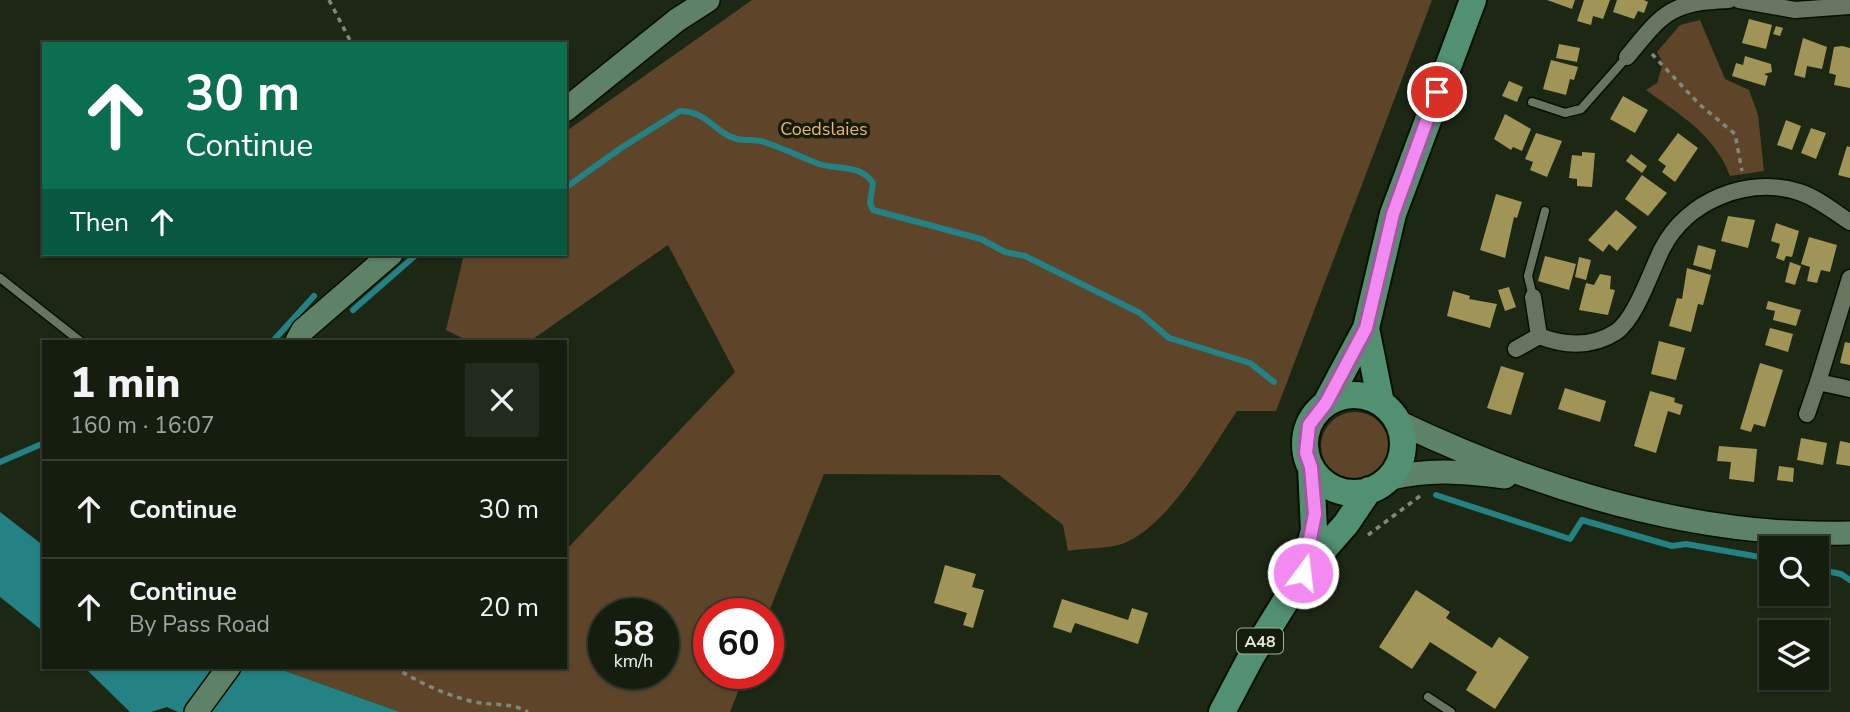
<!DOCTYPE html>
<html lang="en">
<head>
<meta charset="utf-8">
<style>
	:root { --surface:#151d0f; --page:#222a1d; --text:#f1f3f6; --muted:#9da29e; --line:#343b2f }
	body { margin:0; font-family:"Nunito Sans",sans-serif; background:var(--page); color:var(--text); height:100vh; display:flex; flex-direction:column; font-size:26px; white-space:nowrap }
	* { box-sizing:border-box; margin:0 }
	p { font-size:23px; color:var(--muted) }
	.icon { flex:none; width:38px; height:38px; fill:none; stroke:currentColor; stroke-width:2; stroke-linecap:round; stroke-linejoin:round }
	.map { position:relative; flex:1; overflow:hidden }
	.drawer { position:absolute; left:42px; top:340px; width:525px; height:329px; display:flex; flex-direction:column; background:var(--surface); border-radius:0px; box-shadow:0 2px 5px #0004,0 0 0 2px var(--line) }
	.drawer>* { flex:none }
	.guide { position:absolute; left:42px; top:42px; width:525px; height:214px; border-radius:0px; box-shadow:0 2px 5px #0004,0 0 0 2px var(--line); background:#0b6e4f; color:#fff; overflow:hidden }
	.tools { position:absolute; left:1759px; top:536px; display:grid; gap:14px }
	.tools a { display:grid; place-items:center; width:70px; height:70px; border-radius:0px; background:var(--surface); box-shadow:0 2px 5px #0004,0 0 0 2px var(--line); font-size:35px }
	.speed { position:absolute; left:588px; top:598px; display:flex; gap:14px; font-size:35px; font-weight:700; text-align:center }
	.speed>* { display:grid; place-content:center; width:91px; height:91px; border-radius:50%; background:var(--surface); box-shadow:0 2px 5px #0004,0 0 0 2px var(--line); line-height:1 }
	.speed small { font-size:18px; font-weight:400 }
	.speed .limit { border:10px solid #d22; background:#fff; color:#111 }
	.pin { position:absolute; display:grid; place-items:center; width:60px; height:60px; color:#fff; margin:-30px; border:4px solid #fff; border-radius:50%; box-shadow:0 2px 7px #0007 }
	.me { position:absolute; width:77px; margin:-38px; rotate:15deg; stroke-linejoin:round; filter:drop-shadow(0 0 5px #0008) }
	.turn { display:flex; align-items:center; gap:24px; height:147px; padding:0 28px; font-size:32px }
	.turn .icon { width:91px; height:91px; stroke-width:2.5 }
	.turn b { display:block; font-size:49px; line-height:60px }
	.then { display:flex; align-items:center; height:66px; padding:0 28px; background:#0003; gap:14px; font-size:26px }
	.round { display:grid; place-items:center; flex:none; width:74px; height:74px; border-radius:0px; background:var(--page) }
	.summary { display:flex; align-items:center; justify-content:space-between; height:119px; padding:0 28px }
	h1 { font-size:42px; font-weight:800; line-height:52px }
	ul { padding:0; list-style:none }
	li { display:flex; align-items:center; gap:21px; height:98px; padding:0 28px; border-top:2px solid var(--line) }
	li div { flex:1 }
	li b { display:block; font-size:26px }
	li em { font-style:normal }
	.map>svg:first-child { display:block }
</style>
</head>
<body>
<div class="map">
<svg width="1850" height="712" viewBox="0 0 1850 712">
	<rect width="100%" height="100%" fill="#1c2714"/>
	<!-- green -->
	<path fill="#5e452a" fill-rule="evenodd" d="M752,0H1432L1276,411H1237C1210,451 1168,527 1122,544C1106,549 1085,548 1068,551L1063,525L999,475L824,474L768,614H709V674H745L730,712H400L274,667H565V551L735,372L668,245L530,341H468L446,330L464,254H565V132ZM604,614H663V674H604Z
		M1700,20L1725,79L1749,90L1758,115L1764,171L1730,176C1715,135 1680,115 1646,90L1657,83L1663,63L1657,52L1680,25Z
		M1321 446a34 34 0 1 1 68 0a34 34 0 1 1-68 0Z"/>
	<!-- water -->
	<path fill="#248184" d="M0,512L44,546V632L0,597Z
		M84,667H274L400,712H178L167,707L151,712H130Z"/>
	<g fill="none" stroke-linecap="round" stroke-linejoin="round">
		<!-- stream -->
		<path stroke="#248184" stroke-width="6" d="M565,188L621,148L680,111C709,112 714,133 737,139C746,141 755,139 764,142C783,148 800,157 819,164C838,170 861,164 873,183L870,203L873,210L981,239L1005,252L1025,256L1140,313L1169,338L1250,363L1274,382
			M353,310L417,254
			M273,341L314,296
			M0,462L44,443
			M1436,495L1570,539L1582,520L1672,546L1686,544L1771,559
			M1816,569L1841,574L1850,580"/>
	</g>
	<!-- building -->
	<path fill="#a09456" d="M1547,0H1575L1572,9Z
		M1584,0H1610L1603,19L1593,16L1591,25L1577,21Z
		M1617,0H1644L1648,2L1644,13L1638,11L1634,19L1613,12Z
		M1749,19L1772,25L1766,49L1742,43Z
		M1776,26L1783,28L1780,36L1773,34Z
		M1803,38L1827,47L1822,69L1807,66L1805,78L1794,75Z
		M1559,44L1580,48L1577,62L1556,58Z
		M1842,46L1850,48V88L1834,85L1836,75L1829,73L1834,47Z
		M1745,56L1771,64L1772,72L1764,74L1768,76L1765,86L1732,76L1736,63L1743,65Z
		M1551,60L1578,67L1574,80L1570,79L1566,95L1543,89Z
		M1509,81L1523,87L1517,102L1502,96Z
		M1623,96L1648,110L1635,133L1610,119Z
		M1505,114L1531,129L1522,151L1513,147L1511,150L1494,139Z
		M1786,120L1801,126L1792,150L1777,145Z
		M1811,128L1826,133L1816,159L1801,153Z
		M1536,133L1562,141L1547,177L1530,170L1533,162L1525,159Z
		M1678,133L1698,148L1675,182L1662,172L1666,166L1658,160Z
		M1847,146L1850,147V178L1838,175Z
		M1582,152L1595,153L1592,187L1577,186V179L1569,178L1572,155L1582,156Z
		M1631,154L1647,166L1642,173L1626,161Z
		M1642,175L1667,193L1648,216L1625,199Z
		M1496,194L1522,202L1517,218L1514,217L1505,258L1480,250Z
		M1616,210L1637,227L1617,251L1609,244L1603,252L1588,240Z
		M1728,216L1755,220L1748,248L1721,241Z
		M1776,223L1799,231L1792,257L1786,256L1784,261L1776,258L1780,244L1771,241Z
		M1809,237L1837,245L1830,272L1821,270L1817,283L1807,281L1810,267L1801,264Z
		M1698,245L1716,250L1711,270L1693,265Z
		M1545,256L1576,264L1569,290L1538,281Z
		M1579,257L1591,260L1586,280L1575,277Z
		M1790,262L1801,266L1795,285L1785,282Z
		M1687,268L1711,275L1703,305L1698,304L1691,332L1669,326L1677,298L1682,299Z
		M1600,274L1611,276L1610,289L1615,290L1608,315L1579,310L1586,283L1594,285Z
		M1509,287L1516,307L1505,311L1498,290Z
		M1453,291L1470,296L1469,299L1497,304L1490,328L1447,316Z
		M1768,301L1801,310L1796,326L1773,320L1775,311L1766,309Z
		M1770,328L1793,334L1788,352L1765,345Z
		M1659,341L1685,348L1676,380L1651,374Z
		M1845,342L1850,343V365L1840,363Z
		M1760,363L1783,370L1765,427L1754,424L1751,432L1740,429Z
		M1501,366L1524,373L1511,415L1487,408Z
		M1565,388L1606,401L1600,422L1558,409Z
		M1650,391L1675,398L1674,402L1683,405L1680,415L1668,411L1656,453L1634,446Z
		M1801,438L1827,443L1823,465L1797,460Z
		M1840,441L1850,443V466L1836,464Z
		M1719,446L1757,449L1754,482L1729,479L1731,462L1717,461Z
		M1779,466L1794,468L1793,482L1777,480Z
		M945,565L976,574L972,587L984,590L973,628L963,625L967,613L934,603Z
		M1416,590L1450,612L1446,618L1492,648L1499,637L1529,657L1495,709L1466,690L1477,672L1430,642L1412,669L1379,647Z
		M1062,599L1128,620L1132,608L1148,613L1138,644L1075,623L1071,633L1053,627Z"/>
	<g fill="none" stroke-linecap="round" stroke-linejoin="round">
		<defs>
			<path id="lane" d="M1532,102L1565,113L1581,109L1627,57
				M0,278L80,341
				M1533,297L1528,276L1545,211
				M1428,697L1451,712"/>
			<path id="street" d="M1739,0L1795,10L1850,6
				M1627,57C1663,13 1670,2 1729,0
				M1850,278L1818,382L1850,389
				M1533,297L1539,336C1565,346 1591,348 1616,332C1636,318 1651,271 1662,249C1687,200 1748,176 1799,192C1818,198 1834,212 1850,222
				M1516,349L1539,336
				M1807,414L1818,382"/>
			<path id="secondary" d="M565,110L677,20L708,0
				M297,341L303,330L391,254
				M1398,422C1537,488 1695,538 1850,533
				M1388,479C1429,468 1464,472 1505,477
				M196,712L229,667"/>
			<path id="primary" d="M1366,328L1381,403
				M1305 444a49 49 0 1 1 98 0a49 49 0 1 1-98 0Z
				M1326,403L1366,328L1393,214L1473,0
				M1304,568L1314,530L1311,467
				M1222,712L1251,657L1303,573L1346,524L1369,490"/>
		</defs>
		<!-- lane casing -->
		<use href="#lane" stroke="#071001" stroke-width="11"/>
		<!-- street casing -->
		<use href="#street" stroke="#071001" stroke-width="19"/>
		<!-- secondary casing -->
		<use href="#secondary" stroke="#071001" stroke-width="26"/>
		<!-- primary casing -->
		<use href="#primary" stroke="#071001" stroke-width="30"/>
		<!-- path -->
		<path stroke="#808979" stroke-width="3.5" stroke-dasharray="5 5" stroke-linecap="butt" d="M329,0L352,44
			M1652,54L1699,104L1735,134L1742,171
			M1368,535L1420,496
			M394,667C418,682 447,696 475,702C494,706 511,702 528,712"/>
		<!-- lane -->
		<use href="#lane" stroke="#68755f" stroke-width="8"/>
		<!-- street -->
		<use href="#street" stroke="#68755f" stroke-width="16"/>
		<!-- secondary -->
		<use href="#secondary" stroke="#5d8268" stroke-width="23"/>
		<!-- primary -->
		<use href="#primary" stroke="#519071" stroke-width="26"/>
	</g>
	<g fill="none" stroke-linecap="round" stroke-linejoin="round">
		<defs>
			<path id="route" d="M1303,573L1315,514L1311,467L1306,453L1309,425L1326,403L1366,328L1393,214L1437,92"/>
		</defs>
		<!-- route casing -->
		<use href="#route" stroke="#9e5a9d" stroke-width="18"/>
		<!-- route -->
		<use href="#route" stroke="#f38af2" stroke-width="12"/>
	</g>
	<g text-anchor="middle" stroke-width="7" stroke-linejoin="round" paint-order="stroke">
		<!-- shield labels -->
		<rect fill="#131d0a" stroke="#a5ad9e" stroke-width="2" x="1237" y="628.5" width="46" height="25" rx="5"/>
		<g font-size="16" font-weight="bold" fill="#e4ebde">
			<text x="1260" y="647">A48</text>
		</g>
		<!-- park labels -->
		<g font-size="18" fill="#f4b36f" stroke="#131d0a">
			<text x="824" y="135">Coedslaies</text>
		</g>
	</g>
</svg>
<div class="tools">
<a><svg class="icon" aria-label="search" viewBox="0 0 24 24"><circle cx="10" cy="10" r="6"/><path d="M15 15l6 6"/></svg></a>
<a><svg class="icon" aria-label="layers" viewBox="0 0 24 24"><path d="M12 4l9 5-9 5-9-5zM3 14l9 5 9-5"/></svg></a>
</div>
<div class="speed"><div>58<small>km/h</small></div><div class="limit">60</div></div>
<div class="pin" style="left:1437px;top:92px;background:#d93025"><svg class="icon" aria-label="arrive" viewBox="0 0 24 24"><path d="M6 21V4h12l-3 4 3 4H6"/></svg></div>
<svg class="me" style="left:1303px;top:573px" viewBox="-20 -20 40 40"><circle r="17" fill="#f38af2" stroke="#fff" stroke-width="3"/><path d="M0-11L8 9 0 5-8 9z" fill="#fff"/></svg>
<div class="guide">
<div class="turn"><svg class="icon" aria-label="ahead" viewBox="0 0 24 24"><path d="M12 20V5M6 11l6-6 6 6"/></svg><div><b>30 m</b>Continue</div></div>
<div class="then">Then<svg class="icon" aria-label="ahead" viewBox="0 0 24 24"><path d="M12 20V5M6 11l6-6 6 6"/></svg></div>
</div>
<section class="drawer">
<div class="summary"><div><h1>1 min</h1><p>160 m · 16:07</p></div><a class="round"><svg class="icon" aria-label="close" viewBox="0 0 24 24"><path d="M6 6l12 12M18 6L6 18"/></svg></a></div>
<ul>
<li><svg class="icon" aria-label="ahead" viewBox="0 0 24 24"><path d="M12 20V5M6 11l6-6 6 6"/></svg><div><b>Continue</b></div><em>30 m</em></li>
<li><svg class="icon" aria-label="ahead" viewBox="0 0 24 24"><path d="M12 20V5M6 11l6-6 6 6"/></svg><div><b>Continue</b><p>By Pass Road</p></div><em>20 m</em></li>
</ul>
</section>
</div>
</body>
</html>
